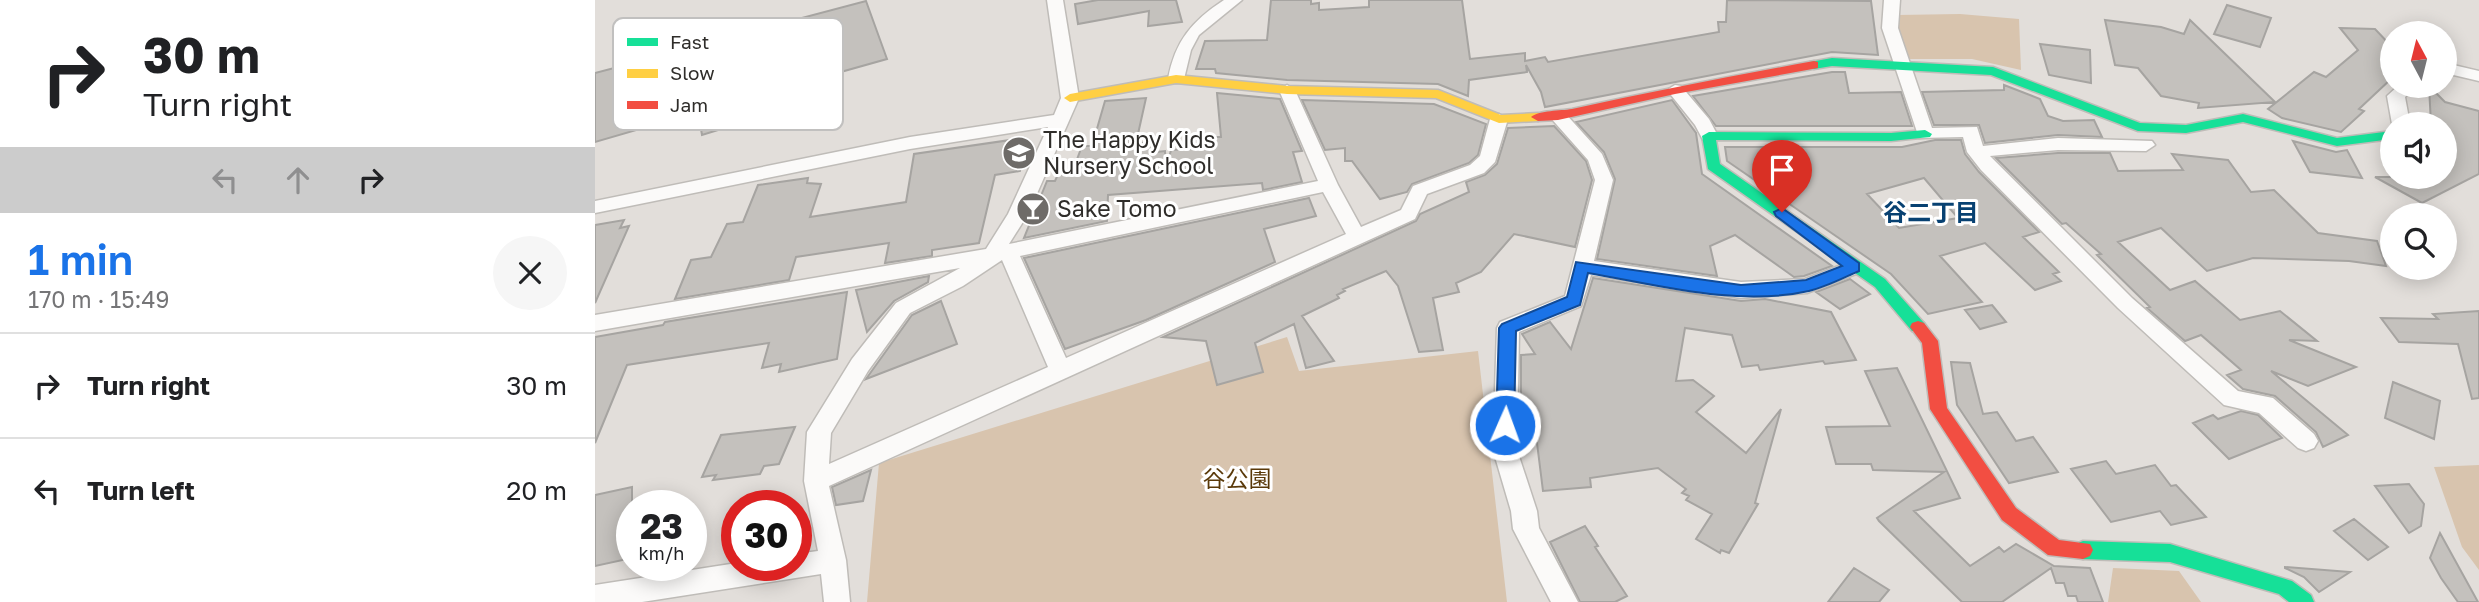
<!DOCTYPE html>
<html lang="en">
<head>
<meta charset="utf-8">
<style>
	:root { --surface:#fff; --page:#f6f6f6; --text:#202124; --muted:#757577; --line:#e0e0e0; --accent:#1a73e8 }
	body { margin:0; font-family:"Golos Text","Noto Sans JP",sans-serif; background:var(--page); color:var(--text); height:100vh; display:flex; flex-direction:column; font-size:26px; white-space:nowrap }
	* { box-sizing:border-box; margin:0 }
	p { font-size:23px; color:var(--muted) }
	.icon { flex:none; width:38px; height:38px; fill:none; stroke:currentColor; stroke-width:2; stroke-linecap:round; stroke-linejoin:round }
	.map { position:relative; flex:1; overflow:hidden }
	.panel { display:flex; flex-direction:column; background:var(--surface); width:595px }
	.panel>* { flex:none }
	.guide { background:#fff; color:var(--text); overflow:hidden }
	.needle { width:46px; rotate:353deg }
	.controls { position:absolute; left:1785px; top:21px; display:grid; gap:14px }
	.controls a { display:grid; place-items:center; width:77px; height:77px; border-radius:50%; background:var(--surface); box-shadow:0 4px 18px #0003; font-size:35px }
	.speed { position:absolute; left:21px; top:490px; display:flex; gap:14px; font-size:35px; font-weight:700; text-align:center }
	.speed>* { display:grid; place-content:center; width:91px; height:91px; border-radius:50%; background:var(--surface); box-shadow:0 4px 18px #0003; line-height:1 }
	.speed small { font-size:18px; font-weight:400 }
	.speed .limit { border:10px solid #d22; background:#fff; color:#111 }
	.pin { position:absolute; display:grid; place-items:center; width:60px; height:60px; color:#fff; margin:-72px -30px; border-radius:50% 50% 50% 0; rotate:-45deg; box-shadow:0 0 7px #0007 }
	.pin .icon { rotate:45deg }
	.me { position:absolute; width:77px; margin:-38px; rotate:2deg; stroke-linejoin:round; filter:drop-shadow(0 0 5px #0008) }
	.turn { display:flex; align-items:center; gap:24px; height:147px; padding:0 28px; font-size:32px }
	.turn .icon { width:91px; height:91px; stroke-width:2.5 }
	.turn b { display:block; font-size:49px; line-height:60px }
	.lanes { display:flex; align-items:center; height:66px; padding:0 28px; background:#0003; justify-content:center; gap:35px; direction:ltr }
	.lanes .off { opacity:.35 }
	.round { display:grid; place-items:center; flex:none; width:74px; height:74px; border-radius:37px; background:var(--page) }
	.head { display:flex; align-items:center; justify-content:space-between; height:119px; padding:0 28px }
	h1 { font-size:42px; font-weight:600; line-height:52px; color:var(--accent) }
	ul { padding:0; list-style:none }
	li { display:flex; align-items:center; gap:21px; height:105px; padding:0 28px; border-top:2px solid var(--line) }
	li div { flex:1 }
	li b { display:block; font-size:26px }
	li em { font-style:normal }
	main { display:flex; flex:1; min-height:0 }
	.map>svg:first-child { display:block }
</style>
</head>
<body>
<main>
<section class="panel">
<div class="guide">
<div class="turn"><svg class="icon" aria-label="right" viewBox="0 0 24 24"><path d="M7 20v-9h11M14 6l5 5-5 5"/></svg><div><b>30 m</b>Turn right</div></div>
<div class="lanes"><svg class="icon off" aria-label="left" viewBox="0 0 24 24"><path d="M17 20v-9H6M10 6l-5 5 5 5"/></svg><svg class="icon off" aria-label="ahead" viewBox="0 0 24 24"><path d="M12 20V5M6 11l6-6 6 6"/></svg><svg class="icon" aria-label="right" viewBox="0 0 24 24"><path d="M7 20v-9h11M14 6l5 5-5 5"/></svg></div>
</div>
<div class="head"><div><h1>1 min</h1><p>170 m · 15:49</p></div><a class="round"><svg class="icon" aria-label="close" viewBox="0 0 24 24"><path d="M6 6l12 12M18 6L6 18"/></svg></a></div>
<ul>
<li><svg class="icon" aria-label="right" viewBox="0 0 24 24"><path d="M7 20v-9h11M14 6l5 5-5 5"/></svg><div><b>Turn right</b></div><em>30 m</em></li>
<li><svg class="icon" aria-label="left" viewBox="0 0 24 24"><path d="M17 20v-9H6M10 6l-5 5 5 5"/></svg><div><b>Turn left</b></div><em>20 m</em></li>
</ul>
</section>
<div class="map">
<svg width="1884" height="602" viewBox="0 0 1884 602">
	<rect width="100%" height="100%" fill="#e2deda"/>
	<!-- green -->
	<path fill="#d8c4ae" d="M1365,14L1424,19L1426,70L1377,59H1313L1299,26L1302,15Z
		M692,337L704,371L883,351L912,602H272L284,463Z
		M1884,465V570L1867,547L1839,467Z
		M1518,568L1584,571L1606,602H1513Z"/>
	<!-- building -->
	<path fill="#c4c1bd" stroke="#a6a4a1" stroke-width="2" fill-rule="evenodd" d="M503,0H581L587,22L553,26L554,11L483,24L480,4Z
		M676,0H716V4L724,3V10L774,7V0H867L875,59L930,53V61L950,57L953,62L1124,32L1123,22H1131L1132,0L1276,1L1283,55L1237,52L950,107L946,92L931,65L932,72L874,80L873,96L843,84L692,80L621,73L620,69H601L610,41L672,40Z
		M271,1L292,59L132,104L136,126L107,135L103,112L0,142V73L65,56V48L164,22L165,29Z
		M1632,5L1676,18L1665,47L1619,34Z
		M1510,20L1566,27L1589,34L1595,20L1680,102L1603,108L1604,103L1566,96L1543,68L1520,65Z
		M1745,28L1780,29L1797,47V78L1764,109L1769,111L1746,132L1687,118L1673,109L1719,72L1731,77L1763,50Z
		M1445,44L1495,50L1496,83L1454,75Z
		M1237,72H1250L1254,93L1306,92L1317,126H1121L1098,96Z
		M1409,85L1445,99L1453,116L1468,121L1499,120L1507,137L1463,135L1390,143L1384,125H1339L1327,92L1409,90Z
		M1834,86L1850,102L1884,111V174L1827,203L1780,177H1850V124H1836Z
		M622,93L685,99L707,151L698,152L707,182L668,190L667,183L513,195L512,221L429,238L452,181H460L465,170H478L487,146H497L510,101L551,98L541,143L564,142L561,152L570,151L571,169L576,150L621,147V137H626Z
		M707,100L839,104L891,124L883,155L874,163L817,184L812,192L785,199L757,161H750V148L730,150Z
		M1077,100L1101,133L1107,174L1237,266L1209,276L1199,277L1140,235L1115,246L1122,276L1002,259L1020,179L1009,152L981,122Z
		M959,126L991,161L997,180L980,247L919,234L886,272L861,283L864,292L838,298L848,350L824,352L803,286L791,271L748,289L750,291L742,295L744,298L707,316L739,361L711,368L699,324L660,343L668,372L622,385L611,341L568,337L821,221L825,214L874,192L871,182L890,175L902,164L913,128Z
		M429,138L425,171L400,175L384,243L337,250V256L290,263L294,243L201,257L194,280L80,299L96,260L116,257L132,224L148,222L163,185L213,178L212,183L226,184L215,217L311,202L319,154Z
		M1340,140H1366L1370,154L1384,172L1444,232L1428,237L1464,272L1458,274L1466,281L1440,290L1390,243L1345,256L1387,302L1333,314L1296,274L1132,161L1130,147H1307ZM1329,178L1363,218L1304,228L1272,194Z
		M1698,141L1741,152L1752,150L1767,178L1715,172Z
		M1463,153H1515L1523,171L1588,170L1577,154L1633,160L1656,192L1679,190L1723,233L1782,241L1791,266L1754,261L1658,258L1612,271L1566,228L1523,242L1575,290L1600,281L1645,320L1685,311L1722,341L1694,340L1761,367L1713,386L1676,371L1753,435L1728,447L1721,432L1680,396L1648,389L1632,375L1646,370L1606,335L1590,341L1552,308L1555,307L1502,255L1506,254L1471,223L1467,224L1401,158Z
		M714,198L721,216L669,229L680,262L551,320L470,349L429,258Z
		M29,220L25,228L34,226L0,303V225Z
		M334,276L333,282L299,301L272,332L261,290Z
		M998,278L1146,301L1170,299L1236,312L1261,360L1230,364L1228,361L1165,370L1163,365L1147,367L1137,335L1090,328L1081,381L1098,380L1119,396L1101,412L1151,453L1186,409L1160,503L1163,504L1134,553L1126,550L1125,553L1101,539L1117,514L1091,500L1094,496L1087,493L1091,489L1063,468L995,478L996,487L948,491L942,443H936L933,419H928L926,400V355L940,354L927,334L955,322L976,349Z
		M1255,279L1275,294L1245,309L1221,292Z
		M252,292L242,359L184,372L186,364L167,368L174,343L32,365L0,443V337L68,325L70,322Z
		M346,301L362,344L271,379L317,315Z
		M1397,305L1411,322L1385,329L1370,310Z
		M1884,311V398L1877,399L1863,344L1804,342L1786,318L1843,319L1838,314Z
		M1356,362L1375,363L1388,414L1402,412L1421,441L1438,437L1463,472L1414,483L1362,405Z
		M1302,368L1365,498L1319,511L1375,566L1404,547L1409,552L1421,544L1459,566L1495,568L1508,602H1483L1481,596H1473L1469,583H1461L1456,568L1407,602H1367L1284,521L1282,518L1349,472L1278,470L1276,464H1241L1231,427L1295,426L1270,371Z
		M1798,382L1845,401L1839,439L1790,418Z
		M1646,411L1663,415L1687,438L1634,459L1598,423L1618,415L1623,419Z
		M200,427L184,464L169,466L165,474L118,480L121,475L107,477L126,435Z
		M1511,461L1521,474L1560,465L1576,486L1581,485L1611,517L1576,525L1565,511L1516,522L1476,469Z
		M276,470L268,501L241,505L237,487Z
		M1814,484L1829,504L1826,526L1814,533L1780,486Z
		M37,487V558L0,566V495Z
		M1759,519L1793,547L1773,560L1739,531Z
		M990,526L1003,546L1000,547L1032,596L1020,602H985L955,542Z
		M1845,533L1883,602H1863L1846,578L1835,558Z
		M1259,568L1294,590L1284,602H1233Z
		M1690,568V567L1755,572L1724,592L1709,577Z"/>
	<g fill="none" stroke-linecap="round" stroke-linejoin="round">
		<defs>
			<path id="street" d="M452,0H468L484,98L433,214L414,244L723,181L684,90L692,85L700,90L743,185L766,227L806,210L818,186L875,165L885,156L895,119L904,114L913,119L900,162L889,173L832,194L820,219L234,486L251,560L255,602H229L226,574L47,602H0V585L142,563L201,565V554L223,551L209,481L212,432L257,359L301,303L365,268L0,331V315L391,249L413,214L453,127L315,149L0,213V201L315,137L459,115L466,98ZM728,192L751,234L471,358L425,256ZM407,260L453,367L234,464L236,433L273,371L315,313L368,286Z
				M629,0H647L604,35L596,50L589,79L587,83H575L573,79C580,41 597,21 629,0Z
				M1289,0H1305L1303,28L1337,128L1382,127L1388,146L1463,138L1557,141L1560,145L1551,151L1463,150L1395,156L1537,298L1643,391L1678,398L1719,434L1723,441L1719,448L1711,451L1703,448L1664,413L1629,405L1523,308L1386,170L1372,152L1368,137L1324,138L1287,28Z
				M1850,63L1884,71V81L1850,73Z
				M1080,85L1086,86L1114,119L1123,136L1120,140H1108L1100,125L1072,90Z
				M1803,86H1821L1810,97L1815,124H1797L1792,96Z
				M963,111L969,112L1007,154L1018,180L999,261L1146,282L1210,279L1259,260L1269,267L1266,272L1212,293L1146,298L996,275L986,306L924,332L922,450L942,511L944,528L983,602H956L918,529L916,511L898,450L902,328L905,322L970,296L1000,180L993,160L954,116Z"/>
			<path id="fast" d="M1237,58L1398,67L1545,123L1591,125L1648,114L1742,138L1797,131V139L1742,146L1648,122L1591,133L1543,131L1396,75L1237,66L1219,69L1213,65L1215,62Z
				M1330,130L1337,134L1335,137L1296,141L1121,140L1125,164L1290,279L1329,323L1331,327L1329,331H1317L1280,287L1113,169L1107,136L1114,132L1296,133Z
				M1488,541L1575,544L1697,581L1716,595L1719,602H1694L1684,594L1575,562L1488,559L1481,556L1478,550L1481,544Z"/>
			<path id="slow" d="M581,75L692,86L843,90L906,115L943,113L950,117L943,121L904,123L841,98L692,94L581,83L475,102L469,98L475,94Z"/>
			<path id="jam" d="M1219,61L1223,62V68L1080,94L963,120L943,121L936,117C945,110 965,111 977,109C1058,91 1138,76 1219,61Z
				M1323,321L1329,323L1343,341L1352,408L1421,508L1464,540L1495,544L1498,550L1495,556L1488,559L1453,555L1407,520L1335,409L1327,343L1315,327L1317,323Z"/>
		</defs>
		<!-- street casing -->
		<use href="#street" stroke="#bfbcb8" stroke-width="3"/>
		<!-- fast casing -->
		<use href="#fast" stroke="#bfbcb8" stroke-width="3"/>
		<!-- slow casing -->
		<use href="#slow" stroke="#bfbcb8" stroke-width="3"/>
		<!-- jam casing -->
		<use href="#jam" stroke="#bfbcb8" stroke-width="3"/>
		<!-- street -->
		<use href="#street" fill="#fbfaf9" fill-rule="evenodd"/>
		<!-- fast -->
		<use href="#fast" fill="#16e098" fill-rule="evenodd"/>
		<!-- slow -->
		<use href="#slow" fill="#ffcf43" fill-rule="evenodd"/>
		<!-- jam -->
		<use href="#jam" fill="#f24e42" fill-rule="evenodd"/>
	</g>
	<!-- route -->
	<path fill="#1a73e8" stroke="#114b97" stroke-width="2" d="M1187,208L1264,263V271C1248,278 1231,287 1214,291C1142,307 1063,285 993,273L985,305L921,331L919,425L910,433L904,431L901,425L904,328L907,324L972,297L981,262L1146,285L1211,280L1247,266L1181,216L1179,212Z"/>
	<!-- icons -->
	<defs>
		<symbol id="school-disc" viewBox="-11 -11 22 22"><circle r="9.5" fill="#6e6b68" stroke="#fff"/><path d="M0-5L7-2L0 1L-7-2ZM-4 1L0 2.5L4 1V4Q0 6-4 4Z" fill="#fff"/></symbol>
		<symbol id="bar-disc" viewBox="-11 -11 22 22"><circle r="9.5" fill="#6e6b68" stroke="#fff"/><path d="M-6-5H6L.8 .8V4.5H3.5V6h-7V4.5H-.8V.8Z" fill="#fff"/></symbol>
	</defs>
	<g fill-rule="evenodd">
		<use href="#school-disc" x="405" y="134" width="38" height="38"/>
		<use href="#bar-disc" x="419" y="190" width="38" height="38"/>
	</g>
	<g text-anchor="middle" stroke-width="6" stroke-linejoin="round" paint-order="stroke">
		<!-- poi labels -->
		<g font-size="23" fill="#2f2d2a" stroke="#fff" text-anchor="start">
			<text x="448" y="148">The Happy Kids<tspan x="448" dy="26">Nursery School</tspan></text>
			<text x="462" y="217">Sake Tomo</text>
		</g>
		<!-- park labels -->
		<g font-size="23" fill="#5a3909" stroke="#fff">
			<text x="642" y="487">谷公園</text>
		</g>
		<!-- neighbourhood labels -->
		<g font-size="24" font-weight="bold" fill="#074172" stroke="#fff">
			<text x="1336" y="221">谷二丁目</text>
		</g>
	</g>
	<!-- legend -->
	<rect x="18" y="18" width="230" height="112" rx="10" fill="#fff" stroke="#c1c0bf" stroke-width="2"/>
	<rect x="32" y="38" width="31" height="8" fill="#16e098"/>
	<rect x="32" y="69" width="31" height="9" fill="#ffcf43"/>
	<rect x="32" y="101" width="31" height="8" fill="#f24e42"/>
	<g font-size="19" fill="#2f2d2a">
		<text x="75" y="49">Fast</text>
		<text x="75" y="80">Slow</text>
		<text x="75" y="112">Jam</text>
	</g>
</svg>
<div class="controls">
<a><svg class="needle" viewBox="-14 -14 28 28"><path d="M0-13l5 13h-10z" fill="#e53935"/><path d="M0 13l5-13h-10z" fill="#757577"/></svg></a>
<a><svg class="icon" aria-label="sound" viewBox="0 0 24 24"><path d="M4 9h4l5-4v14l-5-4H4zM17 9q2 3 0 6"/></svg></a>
<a><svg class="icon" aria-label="search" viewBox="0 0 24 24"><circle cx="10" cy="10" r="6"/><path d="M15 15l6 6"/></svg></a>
</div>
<div class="speed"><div>23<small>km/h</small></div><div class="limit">30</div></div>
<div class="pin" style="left:1187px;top:212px;background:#d93025"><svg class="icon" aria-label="arrive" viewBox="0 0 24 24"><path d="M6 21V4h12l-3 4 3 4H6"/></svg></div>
<svg class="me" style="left:910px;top:425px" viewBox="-20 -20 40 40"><circle r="17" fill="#1a73e8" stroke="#fff" stroke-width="3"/><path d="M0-11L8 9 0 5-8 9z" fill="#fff"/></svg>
</div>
</main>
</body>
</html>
